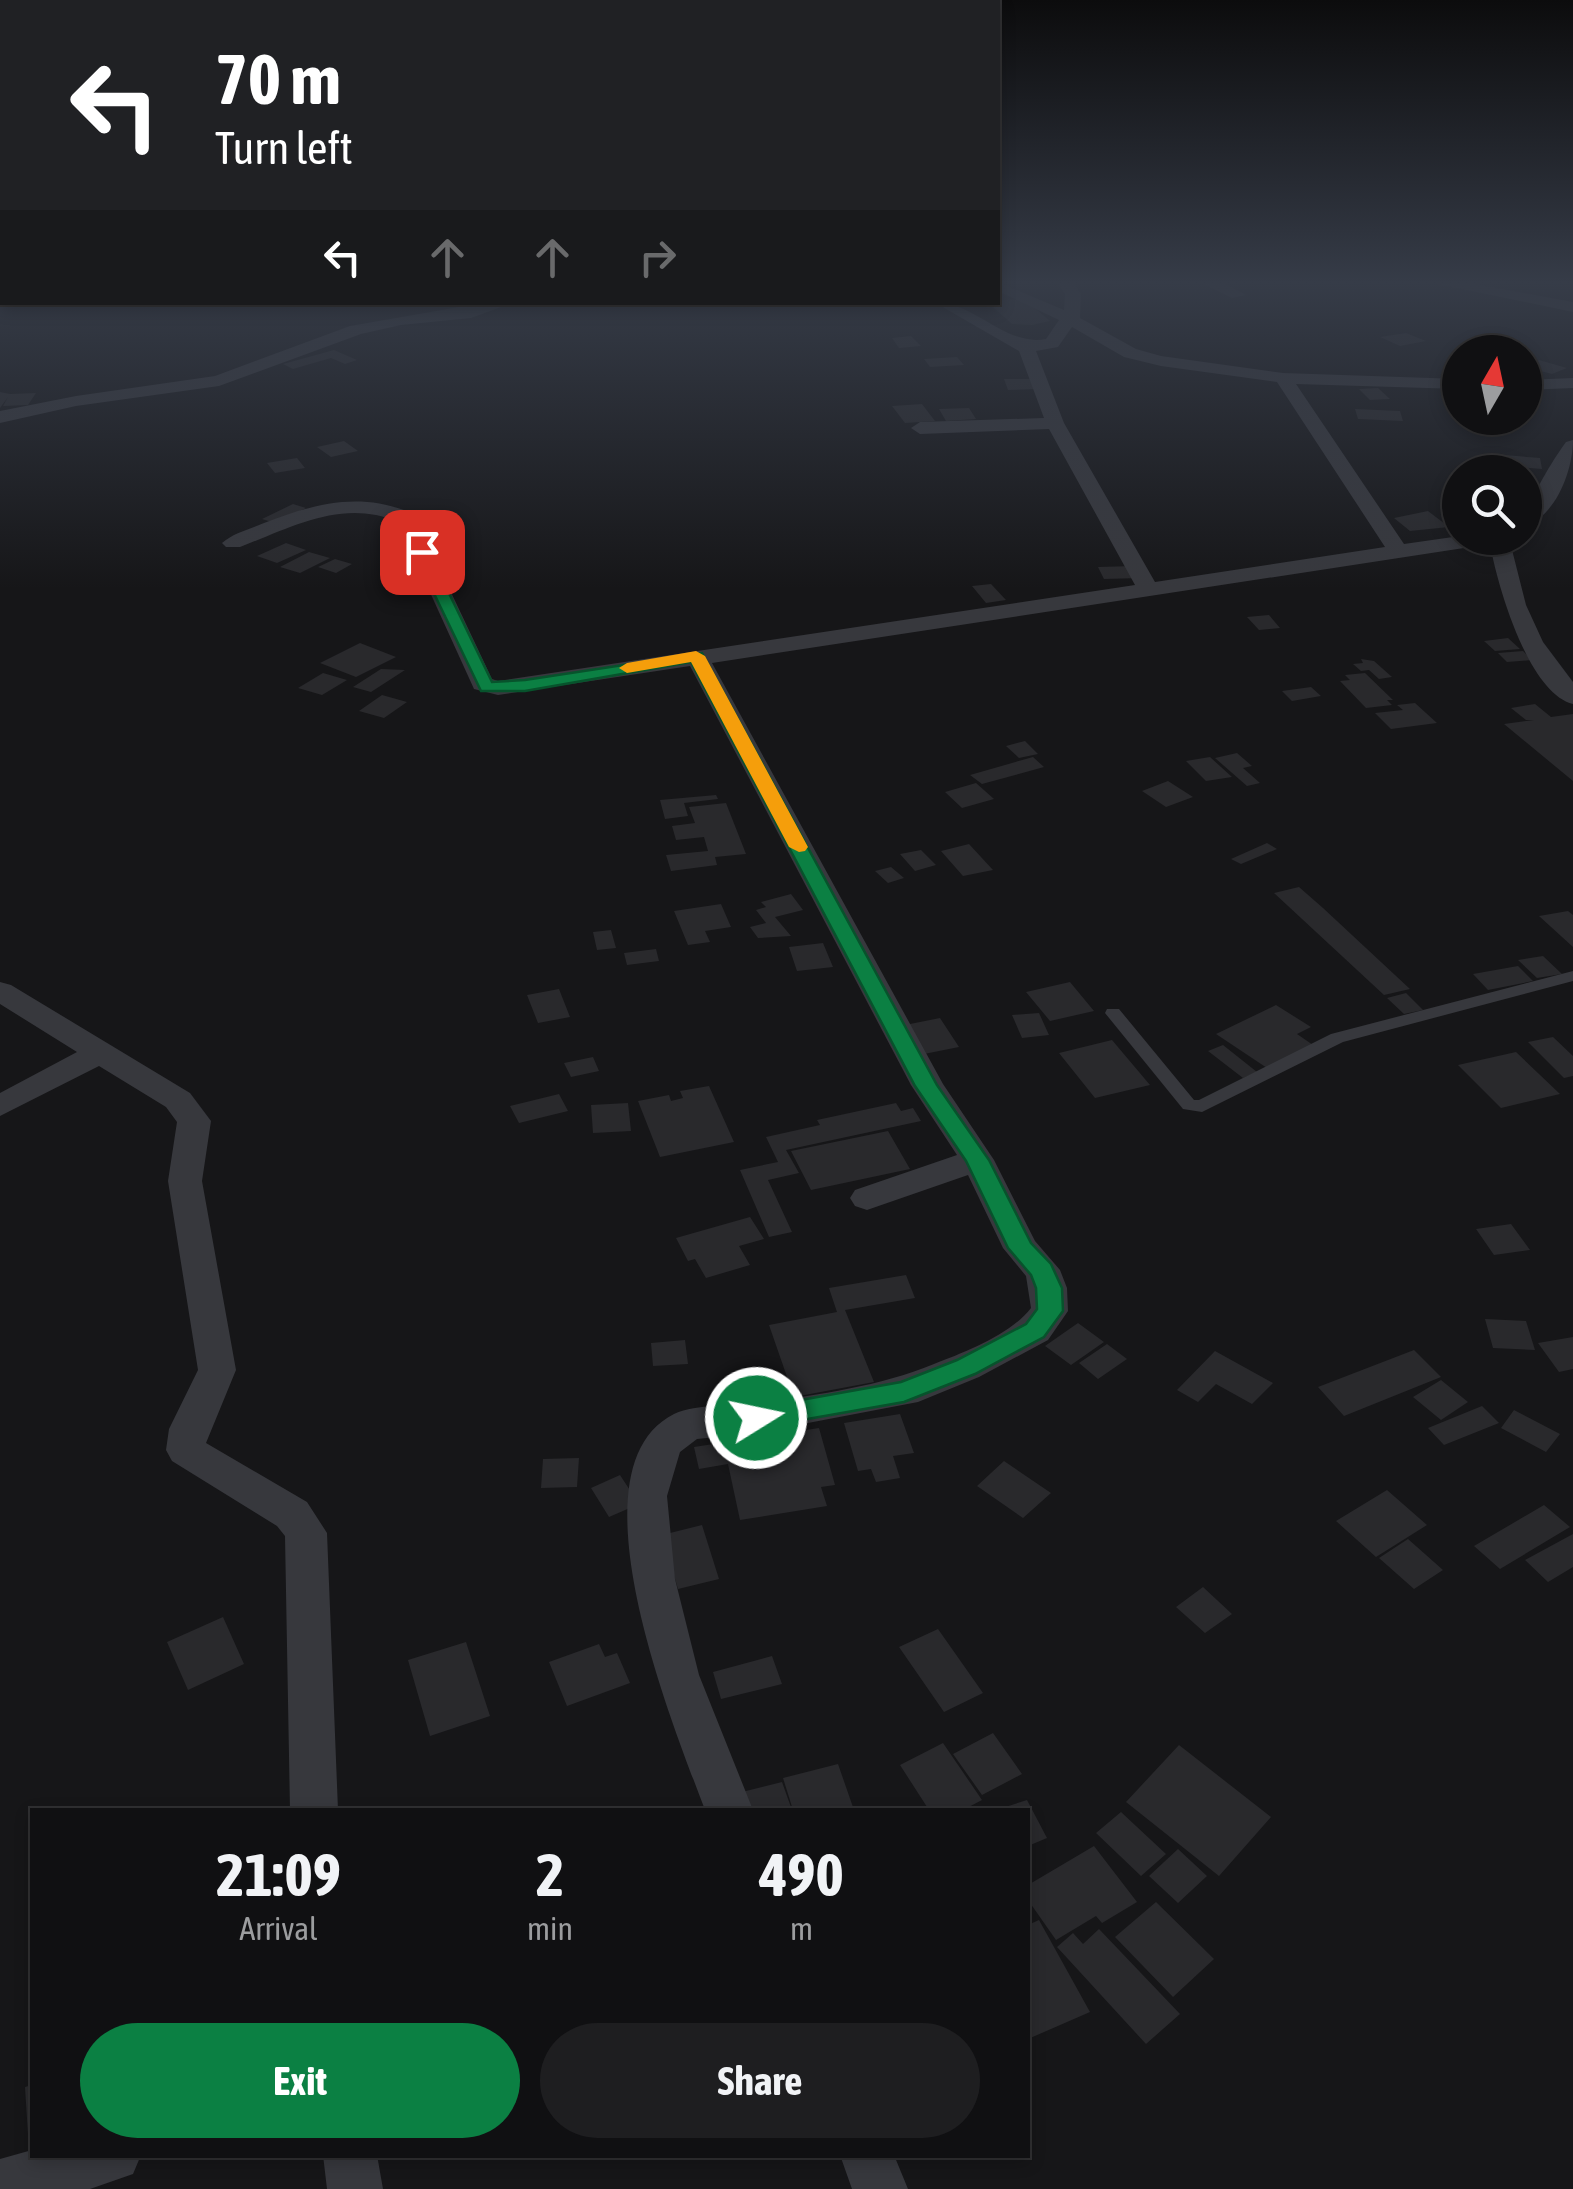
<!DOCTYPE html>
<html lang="en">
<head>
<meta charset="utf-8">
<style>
	:root { --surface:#101012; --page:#1e1e20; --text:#f1f3f6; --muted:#9c9d9f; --line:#303032; --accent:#0b8043 }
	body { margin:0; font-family:"Asap Condensed",sans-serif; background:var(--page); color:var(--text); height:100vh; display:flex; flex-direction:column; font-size:38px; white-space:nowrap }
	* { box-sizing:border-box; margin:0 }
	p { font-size:32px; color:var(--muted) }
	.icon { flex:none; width:55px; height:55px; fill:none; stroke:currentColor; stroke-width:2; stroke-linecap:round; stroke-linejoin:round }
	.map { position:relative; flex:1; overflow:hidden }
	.sheet { position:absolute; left:30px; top:1808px; width:1000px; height:350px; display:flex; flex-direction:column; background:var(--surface); border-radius:0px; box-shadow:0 5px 15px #0003,0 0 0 2px var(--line) }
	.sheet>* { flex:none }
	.banner { position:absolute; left:0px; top:0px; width:1000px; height:305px; box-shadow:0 5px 15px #0003,0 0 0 2px var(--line); background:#202124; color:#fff; overflow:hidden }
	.needle { width:65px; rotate:9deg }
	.buttons { position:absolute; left:1442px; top:335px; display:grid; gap:20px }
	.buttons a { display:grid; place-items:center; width:100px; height:100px; border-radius:50%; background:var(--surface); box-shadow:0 5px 15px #0003,0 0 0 2px var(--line); font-size:50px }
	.pin { position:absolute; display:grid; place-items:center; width:85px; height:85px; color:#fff; margin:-42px; border-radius:20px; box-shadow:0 5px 15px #0006 }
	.me { position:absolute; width:110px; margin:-55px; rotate:80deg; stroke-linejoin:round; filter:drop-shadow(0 0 8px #0008) }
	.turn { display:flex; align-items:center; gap:35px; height:210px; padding:0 50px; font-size:45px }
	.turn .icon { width:130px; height:130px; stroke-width:2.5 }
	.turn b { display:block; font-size:70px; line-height:85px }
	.lanes { display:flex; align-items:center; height:95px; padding:0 50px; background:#0003; justify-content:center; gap:50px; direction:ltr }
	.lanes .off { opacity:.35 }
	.eta { display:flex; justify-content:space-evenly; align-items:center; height:170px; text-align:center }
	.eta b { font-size:60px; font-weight:700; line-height:70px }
	.button { display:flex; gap:20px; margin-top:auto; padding:20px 50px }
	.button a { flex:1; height:115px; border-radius:60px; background:var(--accent); color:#fff; font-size:40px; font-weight:700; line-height:115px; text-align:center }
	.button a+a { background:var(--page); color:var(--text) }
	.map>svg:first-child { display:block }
</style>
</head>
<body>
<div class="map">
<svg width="1573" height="2189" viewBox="0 0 1573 2189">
	<rect width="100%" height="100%" fill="#161618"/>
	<!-- building -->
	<path fill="#29292c" d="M1023,298L1050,321L1032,325L1012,324L987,302Z
		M1406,333L1426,341L1400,346L1380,337Z
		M911,336L921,346L899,348L892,338Z
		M334,350L357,360L345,364L331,358L293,369L283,364Z
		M957,357L964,365L930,367L924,359Z
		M1539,360L1567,368L1552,374L1525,367Z
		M1004,379H1034L1038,389L1008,390Z
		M1378,388L1390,399L1370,400L1359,389Z
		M0,392L10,394L36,393L28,405L3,406L8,397L0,408Z
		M922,404L935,421L905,423L892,406Z
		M969,408L976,419L946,421L939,409Z
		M1355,409L1400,411L1403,421L1358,419Z
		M344,441L358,451L331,457L317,447Z
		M1504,455L1540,458L1542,469L1505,466Z
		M297,458L305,468L275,473L267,463Z
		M293,504L306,508L275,523L262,519Z
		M1428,511L1449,527L1410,531L1394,518Z
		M286,543L306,550L277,563L257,556Z
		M309,552L330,558L300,573L280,567Z
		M335,559L352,564L336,573L318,567Z
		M1134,566L1141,578L1104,579L1098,567Z
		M991,584L1006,600L986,603L972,586Z
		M1269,615L1280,628L1259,630L1247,617Z
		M1508,638L1520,649L1495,651L1484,641Z
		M360,643L396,657L356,677L320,663Z
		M1523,651L1532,660L1507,662L1498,653Z
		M1361,659L1374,661L1392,677L1379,679L1369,670L1361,671L1353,664L1363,663Z
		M381,669L405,670L371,692L353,687Z
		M323,673L347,680L322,695L298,688Z
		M1365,673L1393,700H1387L1392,705L1366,708L1340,681L1350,680L1345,675Z
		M1311,687L1321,696L1292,701L1282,691Z
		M382,695L407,702L384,718L359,711Z
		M1415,703L1437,723L1391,729L1375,713L1403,710L1397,705Z
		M1535,704L1551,717L1573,714V781L1504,724L1534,720H1526L1511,708Z
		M1025,741L1038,754L1019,758L1006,746Z
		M1237,753L1252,766L1243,768L1260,783L1247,786L1215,758Z
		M1033,757L1044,767L982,784L970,775Z
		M1210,757L1232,777L1206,781L1186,761Z
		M1168,781L1193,797L1166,807L1142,791Z
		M976,783L994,799L962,808L945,792Z
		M716,795L718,799L684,803L688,816L665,819L660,800Z
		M726,803L746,854L715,857L717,865L671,871L666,855L708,851L704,837L676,840L672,826L695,823L689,807Z
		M1267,843L1277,849L1241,864L1231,859Z
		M969,844L993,870L963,876L941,851Z
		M921,850L936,865L915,871L900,854Z
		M891,867L904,878L888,883L875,871Z
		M1299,887L1323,908L1410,989L1384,995L1274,893Z
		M791,894L803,910L775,917L791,936L758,938L750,927L766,923L756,910L766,907L761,902Z
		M721,904L731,927L705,931L710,942L688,945L674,911Z
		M1568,911L1573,915V947L1539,916Z
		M611,930L616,948L597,950L593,932Z
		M823,943L833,967L797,971L789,947Z
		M656,949L659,961L627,965L624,953Z
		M1543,956L1562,974L1537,978L1518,960Z
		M1518,966L1533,981L1488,990L1473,974Z
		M1070,982L1094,1011L1050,1021L1026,992Z
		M559,989L570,1017L538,1023L527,995Z
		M1406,993L1423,1010L1404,1014L1387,998Z
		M1276,1005L1311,1027L1297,1034L1313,1045L1267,1068L1216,1034Z
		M1039,1013L1049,1035L1022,1038L1012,1015Z
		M940,1018L959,1047L924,1054L905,1025Z
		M1553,1037L1573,1056V1076L1564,1078L1528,1042Z
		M1112,1040L1150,1085L1095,1098L1059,1053Z
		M1223,1045L1257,1072L1243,1078L1208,1051Z
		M1516,1052L1560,1094L1501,1108L1458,1065Z
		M593,1057L599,1071L571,1077L564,1063Z
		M709,1086L734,1142L660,1157L638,1101L669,1095L671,1101L683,1098L680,1091Z
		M559,1094L568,1111L519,1123L510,1106Z
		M628,1103L631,1131L593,1133L591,1105Z
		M896,1103L901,1111L913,1108L921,1121L786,1150L799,1173L768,1180L792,1232L769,1237L740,1170L778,1162L766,1137L820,1125L817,1120Z
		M888,1131L910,1169L811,1190L791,1151Z
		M750,1217L764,1239L739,1246L750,1265L706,1278L695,1259L688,1261L676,1238Z
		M1511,1224L1530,1250L1494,1255L1476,1229Z
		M906,1275L915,1298L845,1310L874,1382L794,1397L769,1325L837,1312L829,1288Z
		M1485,1319L1526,1321L1535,1350L1493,1348Z
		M1078,1323L1104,1342L1071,1365L1045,1346Z
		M1573,1337V1369L1559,1372L1538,1343Z
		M685,1340L688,1364L653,1366L651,1343Z
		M1107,1344L1127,1359L1098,1379L1079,1363Z
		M1414,1350L1441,1377L1344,1416L1318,1387Z
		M1215,1351L1273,1383L1252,1404L1216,1384L1198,1402L1177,1390Z
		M1441,1380L1468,1402L1441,1420L1413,1397Z
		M1482,1406L1499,1423L1444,1445L1428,1428Z
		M1514,1410L1560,1434L1546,1452L1501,1428Z
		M900,1414L914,1453L893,1456L900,1478L876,1482L871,1469L858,1471L844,1423Z
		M819,1428L835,1485L821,1487L827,1506L740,1520L728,1464L699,1469L694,1447Z
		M579,1458L577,1487L541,1488L543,1459Z
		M1004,1461L1051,1493L1023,1518L977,1486Z
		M620,1475L639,1504L609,1517L591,1488Z
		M1387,1490L1427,1525L1376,1557L1336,1521Z
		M1544,1505L1570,1527L1500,1569L1474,1546Z
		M702,1525L719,1579L678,1589L662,1535Z
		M1573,1534V1567L1548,1582L1525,1560Z
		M1408,1539L1443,1570L1414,1589L1379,1558Z
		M1203,1587L1232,1614L1205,1633L1176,1607Z
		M223,1617L244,1664L188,1690L167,1642Z
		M938,1629L983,1693L944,1712L899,1647Z
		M466,1642L490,1716L430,1736L408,1660Z
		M599,1644L605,1657L617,1653L630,1683L567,1706L549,1662Z
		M772,1656L782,1684L721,1699L713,1672Z
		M993,1733L1022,1774L982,1795L953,1754Z
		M943,1743L982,1800L963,1810H929L900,1765Z
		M1179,1745L1271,1817L1219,1876L1126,1802Z
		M838,1764L854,1810H793L783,1778Z
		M782,1782L792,1810H743L738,1793Z
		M1027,1800L1047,1838L1028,1846V1810L999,1809Z
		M1121,1812L1166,1854L1141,1876L1096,1833Z
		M1094,1846L1137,1902L1102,1923L1096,1916L1056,1940L1028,1900V1885Z
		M1178,1849L1207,1876L1178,1903L1149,1876Z
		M1156,1902L1214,1959L1173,1997L1115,1937Z
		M1039,1920L1090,2012L1028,2039V1925Z
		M1099,1929L1180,2014L1146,2044L1057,1947L1073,1933L1083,1944Z
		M32,2085V2155H60L30,2166L25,2087Z"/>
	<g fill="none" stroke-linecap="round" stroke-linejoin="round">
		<!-- service -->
		<path fill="#37383d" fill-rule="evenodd" d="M1573,971V981L1343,1042L1202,1112L1183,1109L1105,1013L1107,1009H1119L1194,1100H1199L1331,1034Z"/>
		<!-- minor -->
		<path fill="#37383d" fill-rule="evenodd" d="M998,282L1064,310L1065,294L1057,282H1073L1081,294L1080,318L1136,349L1161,356L1283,373L1460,379V389L1296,384L1404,544L1460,536L1509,538L1526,605L1543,642L1573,682V704C1528,693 1497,584 1490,544L712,663L943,1084L994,1160L1035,1241L1060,1270L1067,1288L1068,1311L1048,1340L979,1377L918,1402L756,1433L697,1439L680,1452L667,1496L675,1579L699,1675L753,1810H705C675,1729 566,1468 674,1414C698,1403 731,1407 757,1403C816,1395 878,1387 934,1364C965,1352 1010,1335 1031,1308L1026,1276L1003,1248L968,1175L867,1210L855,1206L850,1198L855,1190L957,1155L911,1085L690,666L498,695L474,689L398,522C343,498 292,527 240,547H226L222,543C233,533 250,529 264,523C316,503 361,491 414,514L492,679L498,681L1135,585L1049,429L920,434L911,428L920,422L1044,418L1019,351L934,302C975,302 1006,347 1046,339L1059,320L998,291ZM1072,327L1124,357L1161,366L1277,382L1385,547L1155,582L1064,423L1036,351L1058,347Z
			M1200,282H1222L1246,295L1232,298Z
			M1428,282H1464L1573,302V312Z
			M488,302H515L471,318L401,325L361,334L219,386L76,406L0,423V411L76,396L215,376L350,326Z
			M1573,378V388L1525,390V380Z
			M1573,440C1573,470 1556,516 1525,526C1525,505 1552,461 1566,442Z
			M0,982L11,985L190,1093L211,1121L202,1181L236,1370L206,1443L307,1502L327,1533L338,1810H290L285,1536L277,1526L172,1461L166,1450L169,1429L198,1370L168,1181L177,1122L166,1107L99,1066L0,1116V1093L77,1052L0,1004Z
			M32,2150V2155H141L133,2174L90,2189H0V2159Z
			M323,2155H377L383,2189H327Z
			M840,2155H894L908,2189H852Z"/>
	</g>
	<!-- sky -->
	<linearGradient id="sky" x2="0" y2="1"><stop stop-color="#0c0c0d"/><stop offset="0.48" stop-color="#363c48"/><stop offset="1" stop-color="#363c48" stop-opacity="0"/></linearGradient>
	<rect width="1573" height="589" fill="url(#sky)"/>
	<!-- route -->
	<path fill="#0b8043" stroke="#07532c" stroke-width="2.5" d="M416,548L429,552L492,682L525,680L702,653L937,1085L989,1160L1031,1243L1051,1264L1062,1288L1063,1311L1044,1337L975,1374L904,1402L756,1428L746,1425L742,1418L746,1411L756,1408L901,1382L957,1360L1026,1324L1037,1309L1036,1288L1031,1275L1008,1248L966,1161L915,1086L691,662L525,691H481L414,552Z"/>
	<!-- slow -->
	<path fill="#f59e0b" d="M696,651L705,656L808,847L805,851L799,852L789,847L691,662L627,673L619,668L627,663Z"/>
</svg>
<div class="buttons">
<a><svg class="needle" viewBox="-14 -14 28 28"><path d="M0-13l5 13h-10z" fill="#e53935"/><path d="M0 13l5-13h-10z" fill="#9c9d9f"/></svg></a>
<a><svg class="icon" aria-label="search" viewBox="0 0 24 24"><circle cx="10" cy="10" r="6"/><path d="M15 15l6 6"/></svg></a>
</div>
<div class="pin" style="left:422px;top:552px;background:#d93025"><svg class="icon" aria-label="arrive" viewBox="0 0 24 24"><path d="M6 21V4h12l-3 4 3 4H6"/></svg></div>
<svg class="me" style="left:756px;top:1418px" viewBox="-20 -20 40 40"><circle r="17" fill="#0b8043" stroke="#fff" stroke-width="3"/><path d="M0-11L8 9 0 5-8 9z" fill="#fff"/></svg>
<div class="banner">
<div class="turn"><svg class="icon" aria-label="left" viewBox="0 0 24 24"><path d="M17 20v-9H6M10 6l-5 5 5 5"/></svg><div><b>70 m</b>Turn left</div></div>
<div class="lanes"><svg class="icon" aria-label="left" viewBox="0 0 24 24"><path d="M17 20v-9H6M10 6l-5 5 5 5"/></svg><svg class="icon off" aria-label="ahead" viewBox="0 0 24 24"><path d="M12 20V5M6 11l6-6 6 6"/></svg><svg class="icon off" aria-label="ahead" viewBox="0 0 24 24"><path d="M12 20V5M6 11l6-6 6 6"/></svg><svg class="icon off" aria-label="right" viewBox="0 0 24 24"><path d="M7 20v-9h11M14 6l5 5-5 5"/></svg></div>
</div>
<section class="sheet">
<div class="eta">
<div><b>21:09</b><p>Arrival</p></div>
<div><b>2</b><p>min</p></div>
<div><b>490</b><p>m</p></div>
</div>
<div class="button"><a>Exit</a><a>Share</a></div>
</section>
</div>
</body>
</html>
